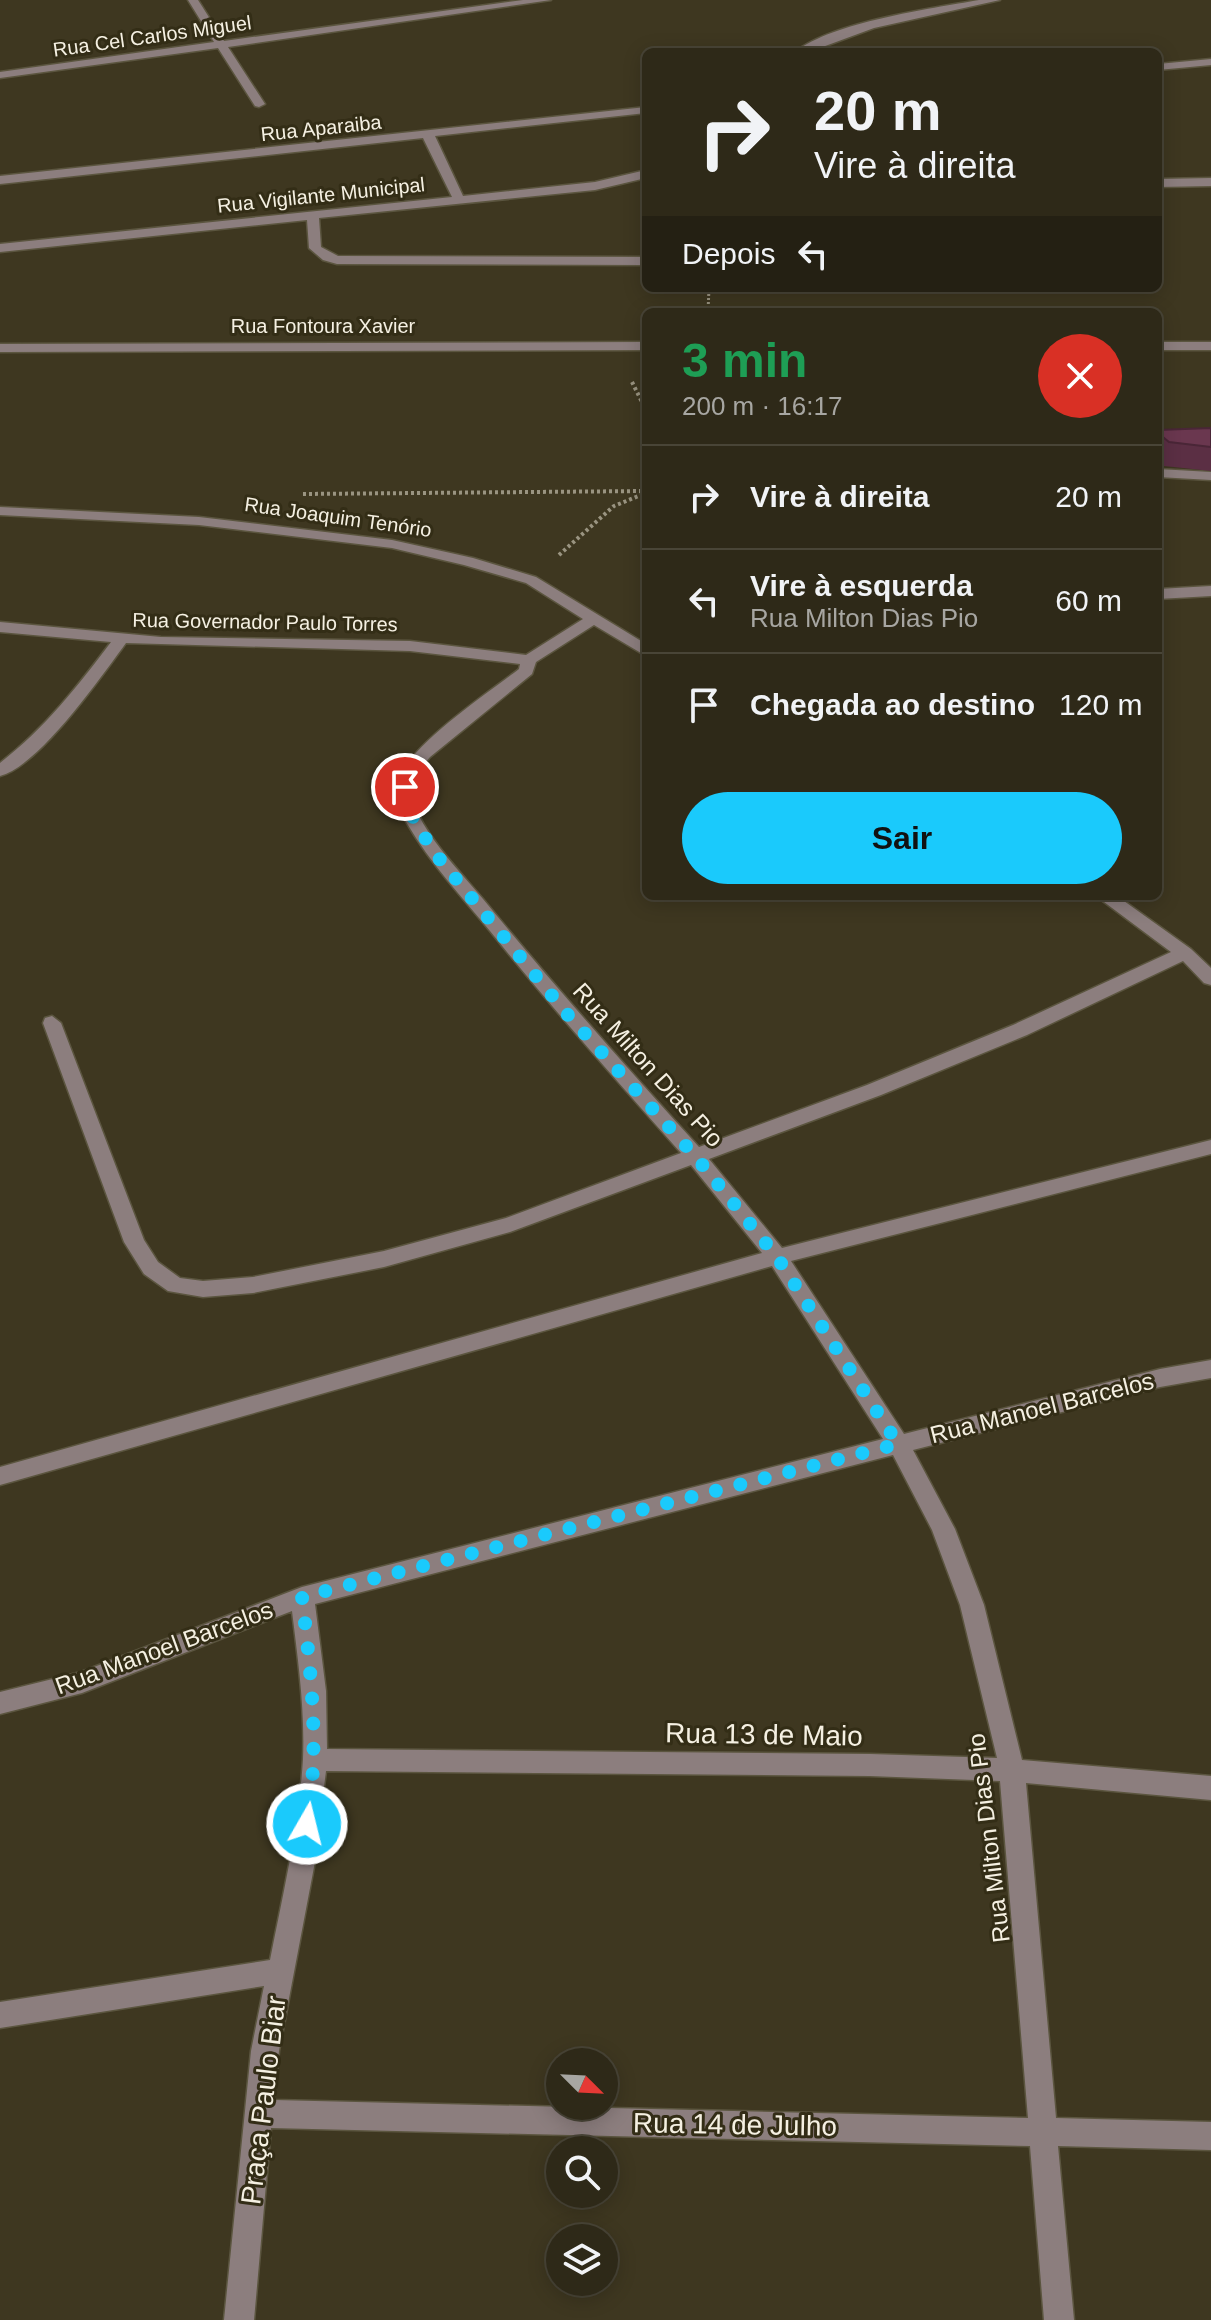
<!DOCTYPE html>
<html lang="pt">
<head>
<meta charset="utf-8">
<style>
	:root { --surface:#2e2918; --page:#3a3525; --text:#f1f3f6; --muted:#a7a6a2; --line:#494537; --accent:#1acafc }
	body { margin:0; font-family:Arial,sans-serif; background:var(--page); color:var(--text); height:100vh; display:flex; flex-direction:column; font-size:30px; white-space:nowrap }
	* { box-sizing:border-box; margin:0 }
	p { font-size:26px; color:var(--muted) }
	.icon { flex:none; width:44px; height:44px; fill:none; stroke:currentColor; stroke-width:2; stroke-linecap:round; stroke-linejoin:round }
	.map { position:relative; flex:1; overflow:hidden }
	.side { position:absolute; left:642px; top:308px; width:520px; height:592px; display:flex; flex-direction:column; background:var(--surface); border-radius:12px; box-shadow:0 4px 20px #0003,0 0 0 2px var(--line) }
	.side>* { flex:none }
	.top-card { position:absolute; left:642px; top:48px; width:520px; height:244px; border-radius:12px; box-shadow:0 4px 20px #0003,0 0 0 2px var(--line); background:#2e2918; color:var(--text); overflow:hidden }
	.needle { width:52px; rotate:114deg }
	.fabs { position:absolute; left:546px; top:2048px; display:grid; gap:16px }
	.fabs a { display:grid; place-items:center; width:72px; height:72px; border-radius:50%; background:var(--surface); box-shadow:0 4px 20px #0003,0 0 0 2px var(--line); font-size:40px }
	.pin { position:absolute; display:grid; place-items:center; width:68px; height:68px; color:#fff; margin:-34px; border:4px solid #fff; border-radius:50%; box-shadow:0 2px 8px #0007 }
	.me { position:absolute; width:88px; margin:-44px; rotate:8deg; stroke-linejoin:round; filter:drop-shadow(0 0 6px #0008) }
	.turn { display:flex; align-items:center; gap:28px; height:168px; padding:0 40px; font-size:36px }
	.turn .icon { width:104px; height:104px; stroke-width:2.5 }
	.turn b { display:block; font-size:56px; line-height:68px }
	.then { display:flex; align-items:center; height:76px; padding:0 40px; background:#0003; gap:16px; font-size:30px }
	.round { display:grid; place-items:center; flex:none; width:84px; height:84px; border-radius:42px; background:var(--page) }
	.summary { display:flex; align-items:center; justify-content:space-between; height:136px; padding:0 40px }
	h1 { font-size:48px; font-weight:700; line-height:60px; color:#1e9e55 }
	.button { display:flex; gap:16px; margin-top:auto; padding:16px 40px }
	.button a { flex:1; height:92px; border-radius:48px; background:var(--accent); color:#111; font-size:32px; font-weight:700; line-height:92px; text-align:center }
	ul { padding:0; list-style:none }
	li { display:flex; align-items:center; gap:24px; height:104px; padding:0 40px; border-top:2px solid var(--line) }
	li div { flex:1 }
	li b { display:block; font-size:30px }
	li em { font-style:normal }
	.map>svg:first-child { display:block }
</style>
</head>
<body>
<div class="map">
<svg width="1211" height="2320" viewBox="0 0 1211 2320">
	<rect width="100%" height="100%" fill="#3e3720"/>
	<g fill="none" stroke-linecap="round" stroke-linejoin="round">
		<defs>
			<path id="minor" d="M188,0H198L224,41L523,0H551L228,47L265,104L259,107L255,106L218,48L0,78V72L214,42Z
				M979,0H1000L874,28L809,52H795C833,22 929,9 979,0Z
				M1211,59V65L1158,70V64Z
				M646,107V113L435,136L463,196L595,182L646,170V178L595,190L319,218L321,247L338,256L646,257V265L337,264L323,260L309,248L307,220L0,252V244L452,197L423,138L0,184V176Z
				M1211,178V186L1158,187V179Z
				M646,342V350L0,352V344Z
				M1158,342H1211V350H1158Z
				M1158,469L1211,472V480L1158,477Z
				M0,507L199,517L392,540L473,558L536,577L646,644V656L594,625L536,662L532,674L430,757C418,771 409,787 415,806C425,836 463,875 483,899C553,984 625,1066 699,1147L867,1085L1013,1025L1171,952L1096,896H1117L1191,949L1211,968V985L1204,983L1183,961L1027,1035L881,1095L709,1159L782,1248L1211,1140V1154L791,1261L904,1434L1160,1369L1211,1360V1378L1160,1387L913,1450L955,1529L984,1605L1022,1760L1211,1776V1800L1026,1783L1056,2118L1211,2122V2150L1058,2146L1074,2320H1044L1030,2146L271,2128L254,2320H224L251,2051L264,1986L0,2028V2002L270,1960C283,1894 299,1826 303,1759C305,1709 298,1660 292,1611L82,1693L0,1714V1692L81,1672L302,1587L883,1439L772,1266L0,1485V1467L762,1253L691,1165L510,1232L384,1267L253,1293L203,1297L168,1291L144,1274L124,1242L43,1023L45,1018L52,1016L61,1023L144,1240L158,1262L180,1278L203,1281L253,1277L384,1251L506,1218L681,1153C616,1080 551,1007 490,931C462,897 430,863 408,825C400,813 395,800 397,785C403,749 488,693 519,669L520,664L410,651L126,643C101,677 39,766 0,776V763C45,728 77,687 111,642L0,632V622L161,637L410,641L526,655L583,619L526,583L464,565L392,548L199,525L0,515ZM893,1455L932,1530L960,1605L997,1758L870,1754L327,1749L326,1691L315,1604ZM326,1771L870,1776L1000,1781L1028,2118L274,2100L279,2051L314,1867Z
				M1211,586V596L1158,599V589Z"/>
		</defs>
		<!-- minor casing -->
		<use href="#minor" stroke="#5b553f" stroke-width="3"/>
		<!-- path-far1 -->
		<path stroke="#9a9481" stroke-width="3" stroke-dasharray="2 2" stroke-linecap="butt" d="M708,312L709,288"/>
		<!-- path -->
		<path stroke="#9a9481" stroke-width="4" stroke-dasharray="3 3" stroke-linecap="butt" d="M632,382L646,410
			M303,494L646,491
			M559,555L614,506L646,493"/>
		<!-- minor -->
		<use href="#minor" fill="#8c7e7e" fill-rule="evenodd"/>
	</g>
	<!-- wall -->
	<path fill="#5b2f44" d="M1211,428V471L1164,466L1158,460V430Z"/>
	<!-- building -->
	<path fill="#6a374f" stroke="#4a2637" stroke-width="2" d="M1211,428V447L1169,442L1158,433V430Z"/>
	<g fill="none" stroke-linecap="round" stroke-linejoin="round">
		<!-- route -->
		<path stroke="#1acafc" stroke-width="14" stroke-dasharray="0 25.2" d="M307,1824C320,1747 311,1674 302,1597L898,1444L777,1257L696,1157L568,1015L433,851L406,805L405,787"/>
	</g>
	<g text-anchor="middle" stroke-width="6" stroke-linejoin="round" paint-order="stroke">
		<!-- far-street labels -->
		<g font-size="20" fill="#f5f0e2" stroke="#332d16">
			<text transform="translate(152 36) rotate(-8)" y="7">Rua Cel Carlos Miguel</text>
			<text transform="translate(321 128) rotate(-6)" y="7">Rua Aparaiba</text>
			<text transform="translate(321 195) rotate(-6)" y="7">Rua Vigilante Municipal</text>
			<text x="323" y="333">Rua Fontoura Xavier</text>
			<text transform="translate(338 517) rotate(8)" y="7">Rua Joaquim Tenório</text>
			<text transform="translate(265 622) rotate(1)" y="7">Rua Governador Paulo Torres</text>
		</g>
		<!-- street labels -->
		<g font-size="24" fill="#f5f0e2" stroke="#332d16">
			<text transform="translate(648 1065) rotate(48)" y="8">Rua Milton Dias Pio</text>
			<text transform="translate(1042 1408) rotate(-14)" y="8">Rua Manoel Barcelos</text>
			<text transform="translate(164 1648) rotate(-20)" y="8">Rua Manoel Barcelos</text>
			<text transform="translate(989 1838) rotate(-97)" y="8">Rua Milton Dias Pio</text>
		</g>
		<!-- near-street labels -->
		<g font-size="28" fill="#f5f0e2" stroke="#332d16">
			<text transform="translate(764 1734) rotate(1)" y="10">Rua 13 de Maio</text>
			<text transform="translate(263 2100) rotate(-83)" y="10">Praça Paulo Biar</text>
			<text transform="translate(735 2124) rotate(1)" y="10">Rua 14 de Julho</text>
		</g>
	</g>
</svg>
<div class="fabs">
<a><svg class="needle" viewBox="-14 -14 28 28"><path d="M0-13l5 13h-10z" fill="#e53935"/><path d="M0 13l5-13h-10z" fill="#a7a6a2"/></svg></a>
<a><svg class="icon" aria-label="search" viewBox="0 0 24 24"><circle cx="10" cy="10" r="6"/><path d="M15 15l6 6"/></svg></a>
<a><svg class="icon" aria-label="layers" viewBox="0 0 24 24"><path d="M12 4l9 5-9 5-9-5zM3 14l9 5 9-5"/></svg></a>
</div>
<div class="pin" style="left:405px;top:787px;background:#d93025"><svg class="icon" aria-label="arrive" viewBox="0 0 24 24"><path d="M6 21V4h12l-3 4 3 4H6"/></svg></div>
<svg class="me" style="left:307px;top:1824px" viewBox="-20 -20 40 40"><circle r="17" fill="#1acafc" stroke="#fff" stroke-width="3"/><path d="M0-11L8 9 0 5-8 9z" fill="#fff"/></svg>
<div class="top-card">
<div class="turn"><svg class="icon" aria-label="right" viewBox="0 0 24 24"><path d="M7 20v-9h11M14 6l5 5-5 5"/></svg><div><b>20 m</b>Vire à direita</div></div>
<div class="then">Depois<svg class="icon" aria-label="left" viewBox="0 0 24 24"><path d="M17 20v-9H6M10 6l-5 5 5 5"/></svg></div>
</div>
<section class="side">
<div class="summary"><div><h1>3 min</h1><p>200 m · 16:17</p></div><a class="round" style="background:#d93025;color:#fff"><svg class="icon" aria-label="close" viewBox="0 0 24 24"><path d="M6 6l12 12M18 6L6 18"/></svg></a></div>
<ul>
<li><svg class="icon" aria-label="right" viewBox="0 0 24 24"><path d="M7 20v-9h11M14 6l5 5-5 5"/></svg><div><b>Vire à direita</b></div><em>20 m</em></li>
<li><svg class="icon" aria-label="left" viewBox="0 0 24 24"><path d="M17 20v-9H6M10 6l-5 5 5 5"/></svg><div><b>Vire à esquerda</b><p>Rua Milton Dias Pio</p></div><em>60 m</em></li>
<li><svg class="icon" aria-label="arrive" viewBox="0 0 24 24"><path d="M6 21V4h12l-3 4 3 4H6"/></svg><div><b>Chegada ao destino</b></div><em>120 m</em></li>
</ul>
<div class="button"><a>Sair</a></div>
</section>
</div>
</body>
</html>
